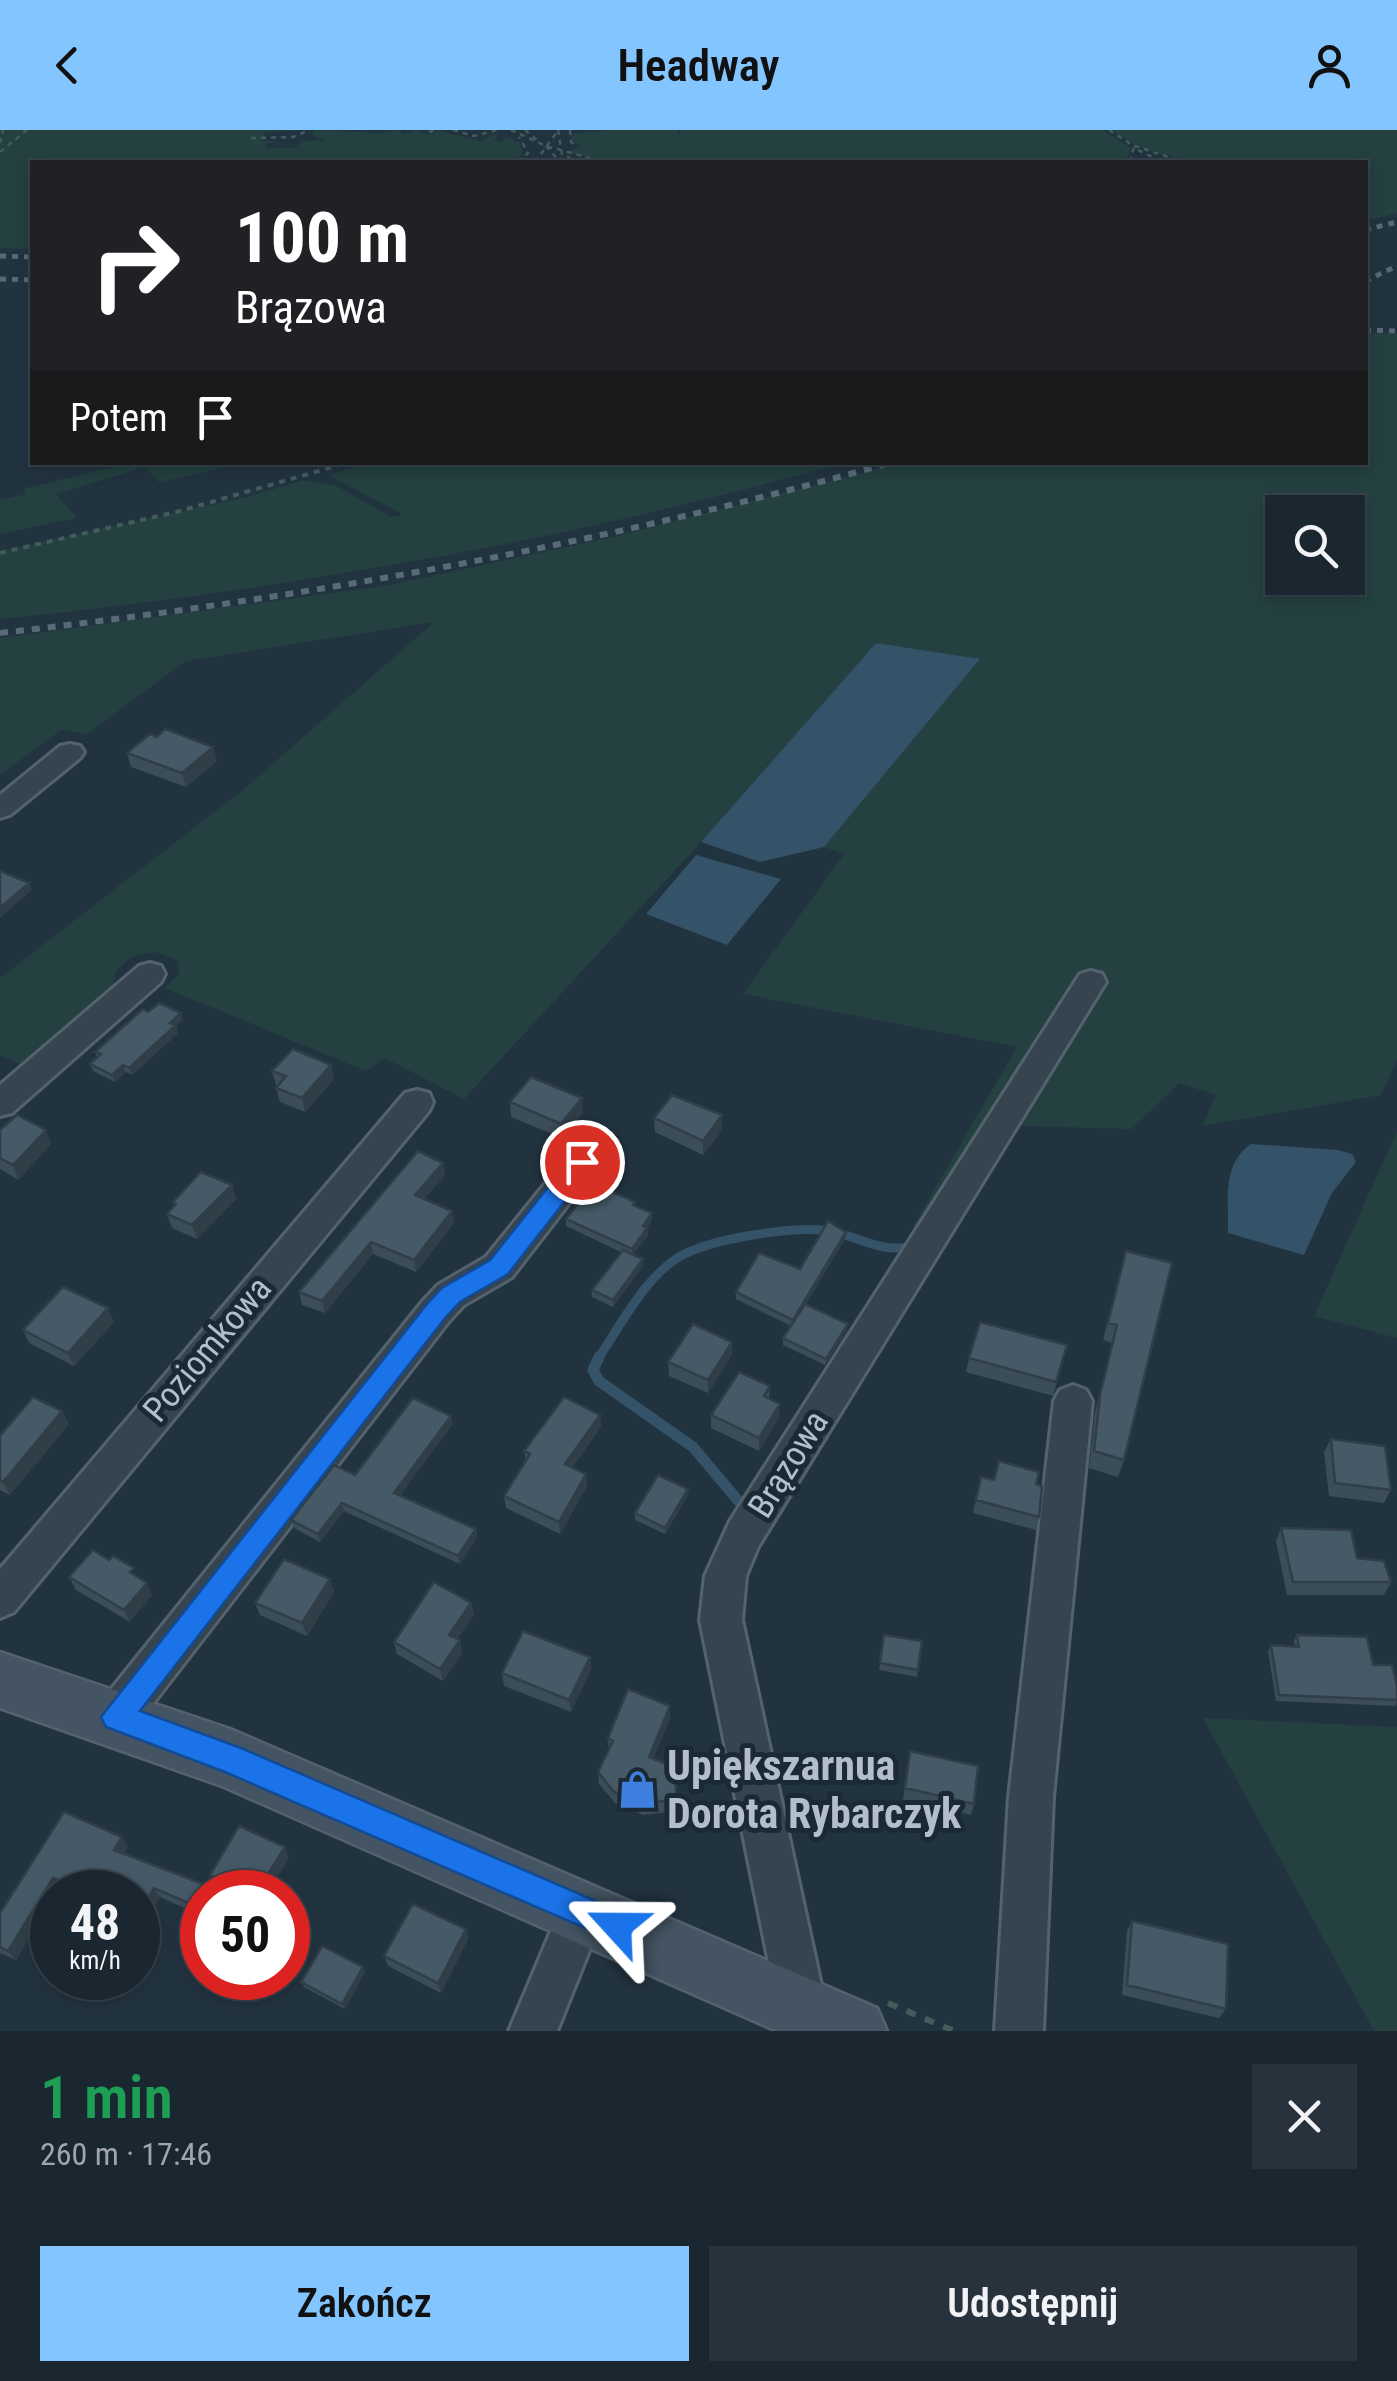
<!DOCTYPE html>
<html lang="pl">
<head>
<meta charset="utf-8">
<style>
	:root { --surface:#1a2630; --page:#27323c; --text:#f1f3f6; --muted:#9fa5ab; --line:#38434c; --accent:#82c5ff }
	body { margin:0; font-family:"Roboto Condensed",sans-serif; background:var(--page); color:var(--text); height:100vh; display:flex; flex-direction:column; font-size:38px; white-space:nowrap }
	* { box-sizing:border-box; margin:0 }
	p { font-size:32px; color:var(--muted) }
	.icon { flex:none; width:55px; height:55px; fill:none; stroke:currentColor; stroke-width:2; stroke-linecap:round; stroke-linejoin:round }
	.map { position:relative; height:1901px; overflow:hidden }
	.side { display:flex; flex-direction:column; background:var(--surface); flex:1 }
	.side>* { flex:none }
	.banner { position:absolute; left:30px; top:30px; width:1338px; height:305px; border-radius:0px; box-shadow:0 5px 15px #0003,0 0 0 2px var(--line); background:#202124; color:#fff; overflow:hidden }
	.tools { position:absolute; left:1265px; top:365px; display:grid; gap:20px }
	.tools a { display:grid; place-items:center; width:100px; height:100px; border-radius:0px; background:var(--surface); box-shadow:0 5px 15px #0003,0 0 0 2px var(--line); font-size:50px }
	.speed { position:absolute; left:30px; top:1740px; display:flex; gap:20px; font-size:50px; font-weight:700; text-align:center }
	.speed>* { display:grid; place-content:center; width:130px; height:130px; border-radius:50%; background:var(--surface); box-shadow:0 5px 15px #0003,0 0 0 2px var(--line); line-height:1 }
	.speed small { font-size:25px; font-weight:400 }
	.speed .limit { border:15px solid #d22; background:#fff; color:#111 }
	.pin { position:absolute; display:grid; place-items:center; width:85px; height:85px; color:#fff; margin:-42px; border:5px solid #fff; border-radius:50%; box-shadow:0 2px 10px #0007 }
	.me { position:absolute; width:110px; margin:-55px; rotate:294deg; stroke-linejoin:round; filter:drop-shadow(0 0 8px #0008) }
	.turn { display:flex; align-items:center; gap:35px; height:210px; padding:0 40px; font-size:45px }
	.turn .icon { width:130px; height:130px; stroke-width:2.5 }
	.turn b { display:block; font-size:70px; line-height:85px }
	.then { display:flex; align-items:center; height:95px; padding:0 40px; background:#0003; gap:20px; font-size:38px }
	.round { display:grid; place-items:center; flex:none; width:105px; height:105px; border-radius:0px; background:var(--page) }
	.head { display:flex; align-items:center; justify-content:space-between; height:170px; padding:0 40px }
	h1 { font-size:60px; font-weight:600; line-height:75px; color:#1e9e55 }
	.primary-button { display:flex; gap:20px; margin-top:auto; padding:20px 40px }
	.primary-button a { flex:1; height:115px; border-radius:0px; background:var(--accent); color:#111; font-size:40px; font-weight:600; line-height:115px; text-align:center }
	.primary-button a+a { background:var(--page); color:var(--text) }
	header { display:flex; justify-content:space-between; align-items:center; height:130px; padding:0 40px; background:var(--accent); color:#111; font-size:45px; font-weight:600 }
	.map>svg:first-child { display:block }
</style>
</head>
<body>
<header><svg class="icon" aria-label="back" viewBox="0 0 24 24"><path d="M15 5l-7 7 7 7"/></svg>Headway<svg class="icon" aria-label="person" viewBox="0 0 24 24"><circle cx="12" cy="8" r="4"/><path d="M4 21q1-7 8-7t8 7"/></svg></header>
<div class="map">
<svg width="1397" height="1901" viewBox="0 0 1397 1901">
	<rect width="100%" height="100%" fill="#223340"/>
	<!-- green -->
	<path fill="#244040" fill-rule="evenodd" d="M0,0H305L265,2L263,11L279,12L265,14L268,18H294L304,11L326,10L313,6L314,0L380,3L399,0L404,4L415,0L429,5L437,0L480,11L497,3V8L492,9L500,12L509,7L519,13L523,22L515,32H32V119L0,118Z
		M608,0H675L679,1L677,7L682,0H1103L1131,18L1126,32H608L566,22L581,16L571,10L573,4Z
		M1113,0H1397V83L1365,91V32C1299,32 1162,47 1113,0Z
		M1365,203L1397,204V929L1381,965L1202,996L1216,965L1179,953L1132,999L1021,996L944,1114L912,1098L1017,917L743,864L844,724L824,717L979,530L876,513L701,712L464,969L385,928L366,941L165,858L179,844L178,830L155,822L131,827L116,841L111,864L24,936L0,925V848L243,660L434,492L186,531L87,604L61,600L0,645V508L390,455L613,407L900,333L1365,332ZM1282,382H1348V448H1282Z
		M374,332H843V333C567,411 285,460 0,489V421L247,367L303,350L334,355L392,387L400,386L401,383L328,345Z
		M118,333H246L159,352L145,337L56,364L77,388L0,404V370L26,364L23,359L121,335Z
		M1397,1001V1208L1314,1186Z
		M1203,1588L1397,1597V1901H1374Z"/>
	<!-- water -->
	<path fill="#345268" d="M876,513L980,529L824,717L760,732L701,712Z
		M696,725L781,749L727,815L646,784Z
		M1251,1014L1338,1020L1352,1024L1356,1032L1332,1063L1304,1125L1228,1103C1229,1070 1221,1035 1251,1014Z"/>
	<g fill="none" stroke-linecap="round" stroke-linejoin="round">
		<!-- stream-far1 -->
		<path stroke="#345268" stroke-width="9" d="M597,1230C620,1197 644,1148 679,1127C709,1109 796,1095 830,1101C860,1107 882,1124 912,1116"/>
		<!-- stream -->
		<path stroke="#345268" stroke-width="11" d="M599,1227L593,1240L599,1251L693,1317L746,1380"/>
		<defs>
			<path id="minor" d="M70,614L80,616L84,622L80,628L10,685L0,688V665L60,616Z
				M150,833L161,836L165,844L161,852L12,983L0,986V955L139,836Z
				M1091,841L1102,844L1106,852L758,1417L746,1446L742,1490L826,1878L819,1895L800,1901L785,1895L778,1878L700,1490L705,1446L730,1391L1080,844Z
				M417,960L429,963L433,972L429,981L14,1482L0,1488V1439L405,963Z
				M582,1019L594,1023L599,1032L594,1041L512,1147L464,1175L449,1191L131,1602L116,1608L101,1602L95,1587L101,1572L423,1171L438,1155L486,1127L570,1023Z
				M1073,1255L1086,1260L1092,1271L1053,1667L1043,1901H995L1009,1667L1054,1271L1060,1260Z
				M582,1758L598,1765L605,1781L557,1901H509L566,1765Z"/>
			<path id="secondary" d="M0,1522L230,1599L877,1878L887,1901H777L222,1656L0,1578Z"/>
		</defs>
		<!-- minor casing -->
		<use href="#minor" stroke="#54626d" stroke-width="6"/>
		<!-- secondary casing -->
		<use href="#secondary" stroke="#54626d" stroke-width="5"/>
		<!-- path-far2 -->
		<path stroke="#425c5c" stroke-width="2.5" stroke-dasharray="5 5" stroke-linecap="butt" d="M453,0L474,6L497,0
			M511,0L546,16L604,32
			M525,0L537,10
			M558,0L562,24L577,32
			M570,0L571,12L577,16
			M1109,0L1132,15L1183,32
			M429,2L434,0
			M251,8L293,7L309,0
			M0,13L3,0
			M546,16L560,32
			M1138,20L1163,32
			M0,22L27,0
			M518,32L528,23L519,7
			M535,32L557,2
			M1130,32L1134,17"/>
		<!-- path-far1 -->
		<path stroke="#425c5c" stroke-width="4" stroke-dasharray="6 6" stroke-linecap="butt" d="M0,423L180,381L350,332"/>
		<!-- path -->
		<path stroke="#425c5c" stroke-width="6" stroke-dasharray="10 10" stroke-linecap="butt" d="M888,1873L954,1901"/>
		<!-- minor -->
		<use href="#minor" fill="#36444f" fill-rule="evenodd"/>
		<!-- secondary -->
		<use href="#secondary" fill="#445463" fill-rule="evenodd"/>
		<!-- rail-far1 -->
		<path stroke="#586977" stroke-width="5" stroke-dasharray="6 6" stroke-linecap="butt" d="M1365,100L1397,92
			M0,126L32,127
			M0,149L32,150
			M1365,151L1397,136
			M1365,200L1397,201"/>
		<!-- rail -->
		<path stroke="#586977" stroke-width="6" stroke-dasharray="8 8" stroke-linecap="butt" d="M0,503C303,469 599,415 893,332"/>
	</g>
	<!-- wall -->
	<path fill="#3b4d58" d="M157,607L213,617L217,631L186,657L131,637L127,623Z
		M148,882L183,890L176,896L178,903L132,945L126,942L115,952L93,941L90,934L97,928L95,922Z
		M272,941L334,949L305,982L280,972L276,958L278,956L276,955Z
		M510,972L583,983L562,1008L511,987Z
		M654,988L722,1000L703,1025L655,1002Z
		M0,1000L51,1014L18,1050L0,1039Z
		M443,1033L445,1045L424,1069L454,1093L416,1142L373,1124L325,1183L302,1175L299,1162Z
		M603,1062L635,1072V1075L652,1083V1090L647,1098L648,1105L633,1124L643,1129V1136L613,1177L592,1167V1160L621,1122L566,1096V1089Z
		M236,1069L197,1109L172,1098L167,1084L174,1076L173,1072Z
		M846,1102L845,1109L806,1174L847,1201L825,1235L783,1215V1208L791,1196L736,1169V1162L800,1139Z
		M1126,1121L1124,1330L1118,1347L1089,1338L1095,1282L1112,1213L1103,1210Z
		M114,1192L74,1236L29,1213L23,1200Z
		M732,1225L708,1263L669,1246L668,1232Z
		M969,1228L1064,1229L1053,1266L966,1242Z
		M770,1256L769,1269L779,1288L759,1321L711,1298V1285Z
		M600,1285L601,1297L572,1338L586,1344L587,1356L560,1404L506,1378L504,1366L526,1331L524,1321Z
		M451,1286L452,1295L400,1365L476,1399L477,1407L460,1434L344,1381L320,1412L294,1398L291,1390L355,1345Z
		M69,1294L10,1365L0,1360V1306Z
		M1331,1309L1391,1360L1384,1373L1329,1366L1324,1322Z
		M981,1347L994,1350L1036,1354L1039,1387L1036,1400L973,1383Z
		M688,1359V1365L665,1404L635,1390V1383Z
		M1281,1398L1357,1428L1391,1452L1384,1465H1287L1276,1411Z
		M69,1447L138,1448L152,1465L130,1492L76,1460Z
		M330,1449L334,1462L307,1506L260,1485L255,1473Z
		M471,1473L474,1485L457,1509L460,1510L462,1523L443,1551L397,1524L394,1512Z
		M884,1505L922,1511L917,1547L879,1540Z
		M1297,1505L1373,1535L1397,1570L1396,1576L1276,1571L1268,1521L1271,1515L1295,1517L1294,1511Z
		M590,1527L591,1540L571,1582L504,1556L502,1543Z
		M670,1576V1588L653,1629L679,1651L676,1659L678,1681L643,1685L615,1673L599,1654L598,1642L609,1620L608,1608Z
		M908,1633L974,1674L971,1685L903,1670Z
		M64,1682L128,1717L124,1723L202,1762V1786L160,1767L151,1784L138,1778V1762H71L60,1757L16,1830L0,1823V1783Z
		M289,1728L268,1762H229L215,1756L210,1745Z
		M1132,1791L1226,1879L1219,1888L1122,1865L1127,1801Z
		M466,1799L468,1809L441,1863L388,1836L384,1826Z
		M365,1842L345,1879L304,1857L301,1852Z"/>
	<!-- shaded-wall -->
	<path fill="#303e47" d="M213,617L217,631L186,657L182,643Z
		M29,753L32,760L0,788V778Z
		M181,883L183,890L176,896L178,903L132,945L129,938L170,893Z
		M123,935L126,942L115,952L112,945Z
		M331,935L334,949L305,982L302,968Z
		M582,968L583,983L562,1008L561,994Z
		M722,985V1000L703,1025V1011Z
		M46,1000L51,1014L18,1050L13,1035Z
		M443,1033L445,1045L417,1078L415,1065Z
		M232,1055L236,1069L197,1109L192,1095Z
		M452,1081L454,1093L416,1142L414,1130Z
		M652,1083V1090L643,1103V1096Z
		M647,1098L648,1105L632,1126V1119Z
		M846,1102L845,1109L792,1197L793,1190Z
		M371,1112L373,1124L325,1183L322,1171Z
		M643,1129V1136L613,1177V1170Z
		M108,1178L114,1192L74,1236L68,1223Z
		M848,1194L847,1201L825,1235L826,1229Z
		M732,1212V1225L708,1263V1250Z
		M780,1274L779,1288L759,1321V1308Z
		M62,1281L69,1294L10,1365L3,1352Z
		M600,1285L601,1297L566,1346L565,1334Z
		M451,1286L452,1295L396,1371L394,1363Z
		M586,1344L587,1356L560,1404L559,1392Z
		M688,1359V1365L665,1404V1398Z
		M342,1373L344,1381L320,1412L318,1404Z
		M476,1399L477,1407L460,1434L458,1426Z
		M330,1449L334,1462L307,1506L302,1493Z
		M147,1453L152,1465L130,1492L124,1480Z
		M471,1473L474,1485L452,1517L449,1505Z
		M460,1510L462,1523L443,1551L440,1539Z
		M590,1527L591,1540L571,1582L569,1570Z
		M670,1576V1588L649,1638V1627Z
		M122,1707L128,1717L120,1730L114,1720Z
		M285,1717L289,1728L268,1762H257Z
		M53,1748L60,1757L56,1762H52V1769L16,1830L8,1821Z
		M94,1753L100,1762H88Z
		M154,1758L160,1767L151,1784L145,1774Z
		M466,1799L468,1809L441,1863L438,1853Z
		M363,1837L365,1842L345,1879L342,1874Z"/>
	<!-- building -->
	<path fill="#455966" stroke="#303e47" stroke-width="2.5" d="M165,599L213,617L182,643L127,623L150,604L157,607Z
		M0,741L29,753L0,778Z
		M159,873L181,883L170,893L176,895L129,938L123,935L112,945L90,934L101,924L95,922L143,879L148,882Z
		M293,919L331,935L302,968L276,958L286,946L272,941Z
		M531,947L582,968L561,994L510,972Z
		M672,965L722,985L703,1011L654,988Z
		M17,985L46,1000L13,1035L0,1028V1000Z
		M418,1021L443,1033L415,1065L452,1081L414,1130L371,1112L322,1171L299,1162Z
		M201,1042L232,1055L192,1095L167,1084L176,1074L173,1072Z
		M591,1057L603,1062L606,1059L635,1072L633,1075L652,1083L643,1096L647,1098L632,1119L566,1089Z
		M828,1091L846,1102L793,1190L736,1162L759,1123L800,1139Z
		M623,1120L643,1129L613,1170L592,1160Z
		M1126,1121L1172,1133L1124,1330L1094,1321L1100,1265L1117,1195L1108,1193Z
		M63,1157L108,1178L68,1223L23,1200Z
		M805,1174L848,1194L826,1229L783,1208Z
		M980,1192L1067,1215L1056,1252L969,1228Z
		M693,1194L732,1212L708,1250L668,1232Z
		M739,1242L770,1256L764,1266L780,1274L759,1308L711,1285Z
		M33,1267L62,1281L3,1352L0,1350V1306Z
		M564,1267L600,1285L565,1334L586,1344L559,1392L504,1366L530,1324L524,1321Z
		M413,1268L451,1286L394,1363L476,1399L458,1426L342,1373L318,1404L291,1390L334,1335L355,1345Z
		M1331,1309L1385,1316L1391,1360L1335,1353Z
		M999,1331L1039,1342L1036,1354L1042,1356L1039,1387L976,1370L981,1347L994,1350Z
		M658,1345L688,1359L665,1398L635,1383Z
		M1281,1398L1351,1400L1357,1428L1384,1431L1391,1452H1293Z
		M93,1420L109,1430L113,1426L134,1438L130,1442L147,1453L124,1480L69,1447Z
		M284,1429L330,1449L302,1493L255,1473Z
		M434,1452L471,1473L449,1505L460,1510L440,1539L394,1512Z
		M523,1501L590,1527L569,1570L502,1543Z
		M884,1505L922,1511L918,1540L880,1533Z
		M1297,1505L1367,1507L1373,1535H1392L1397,1556V1570L1279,1565L1271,1515L1299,1517Z
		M628,1559L670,1576L649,1627L679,1639L675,1650L677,1670L643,1673L614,1662L598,1642L613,1611L608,1608Z
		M910,1621L978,1636L974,1674L905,1658Z
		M64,1682L122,1707L114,1720L211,1757L208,1762H202V1773L200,1778L154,1758L145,1774L138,1771V1762H117L94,1753L88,1762H86L53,1748L8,1821L0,1817V1783Z
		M239,1696L285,1717L257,1762H246L210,1745Z
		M413,1774L466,1799L438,1853L384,1826Z
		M1132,1791L1228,1814L1226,1879L1127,1855Z
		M322,1816L363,1837L342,1874L301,1852Z"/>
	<!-- route -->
	<path fill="#1a73e8" stroke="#114b97" stroke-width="2.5" d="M582,1023L594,1032L590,1039L508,1144L460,1172L445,1188L140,1581L241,1618L628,1785L633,1796L628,1808L617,1812L225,1642L106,1597L101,1587L427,1174L442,1158L490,1130L573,1026Z"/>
	<!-- icons -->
	<defs>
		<symbol id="shop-bare" viewBox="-9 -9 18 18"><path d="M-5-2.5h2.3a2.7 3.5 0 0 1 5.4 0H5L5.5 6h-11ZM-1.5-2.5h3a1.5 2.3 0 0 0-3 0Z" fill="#3f7fe0" stroke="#1b2934" stroke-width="2.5" paint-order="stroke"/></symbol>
	</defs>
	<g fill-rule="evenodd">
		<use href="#shop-bare" x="610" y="1632" width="55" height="55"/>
	</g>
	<g text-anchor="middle" stroke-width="10" stroke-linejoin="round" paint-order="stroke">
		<!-- street labels -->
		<g font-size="35" fill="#b2bfca" stroke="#1b2934">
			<text transform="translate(207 1219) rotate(-50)" y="12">Poziomkowa</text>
			<text transform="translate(788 1334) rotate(-58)" y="12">Brązowa</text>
		</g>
		<!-- near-poi labels -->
		<g font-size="42" font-weight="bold" fill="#b2bfca" stroke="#1b2934" text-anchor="start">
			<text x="667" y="1650">Upiększarnua<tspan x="667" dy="48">Dorota Rybarczyk</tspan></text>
		</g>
	</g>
</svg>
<div class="tools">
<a><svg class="icon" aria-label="search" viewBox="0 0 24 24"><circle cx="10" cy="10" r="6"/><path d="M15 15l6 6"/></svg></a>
</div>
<div class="speed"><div>48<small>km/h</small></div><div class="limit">50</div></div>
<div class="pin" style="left:582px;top:1032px;background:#d93025"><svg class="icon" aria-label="arrive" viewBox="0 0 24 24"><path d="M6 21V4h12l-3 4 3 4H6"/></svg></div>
<svg class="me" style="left:617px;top:1796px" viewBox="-20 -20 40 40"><path d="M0-17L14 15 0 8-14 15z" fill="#1a73e8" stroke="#fff" stroke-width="4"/></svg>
<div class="banner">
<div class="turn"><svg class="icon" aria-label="right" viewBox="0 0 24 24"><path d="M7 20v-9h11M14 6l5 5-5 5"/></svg><div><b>100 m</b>Brązowa</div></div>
<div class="then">Potem<svg class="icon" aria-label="arrive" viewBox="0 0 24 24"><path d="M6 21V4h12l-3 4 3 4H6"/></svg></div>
</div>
</div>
<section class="side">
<div class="head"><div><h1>1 min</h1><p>260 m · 17:46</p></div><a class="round"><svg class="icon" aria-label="close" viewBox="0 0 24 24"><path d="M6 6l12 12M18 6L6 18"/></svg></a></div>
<div class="primary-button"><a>Zakończ</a><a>Udostępnij</a></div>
</section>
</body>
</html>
